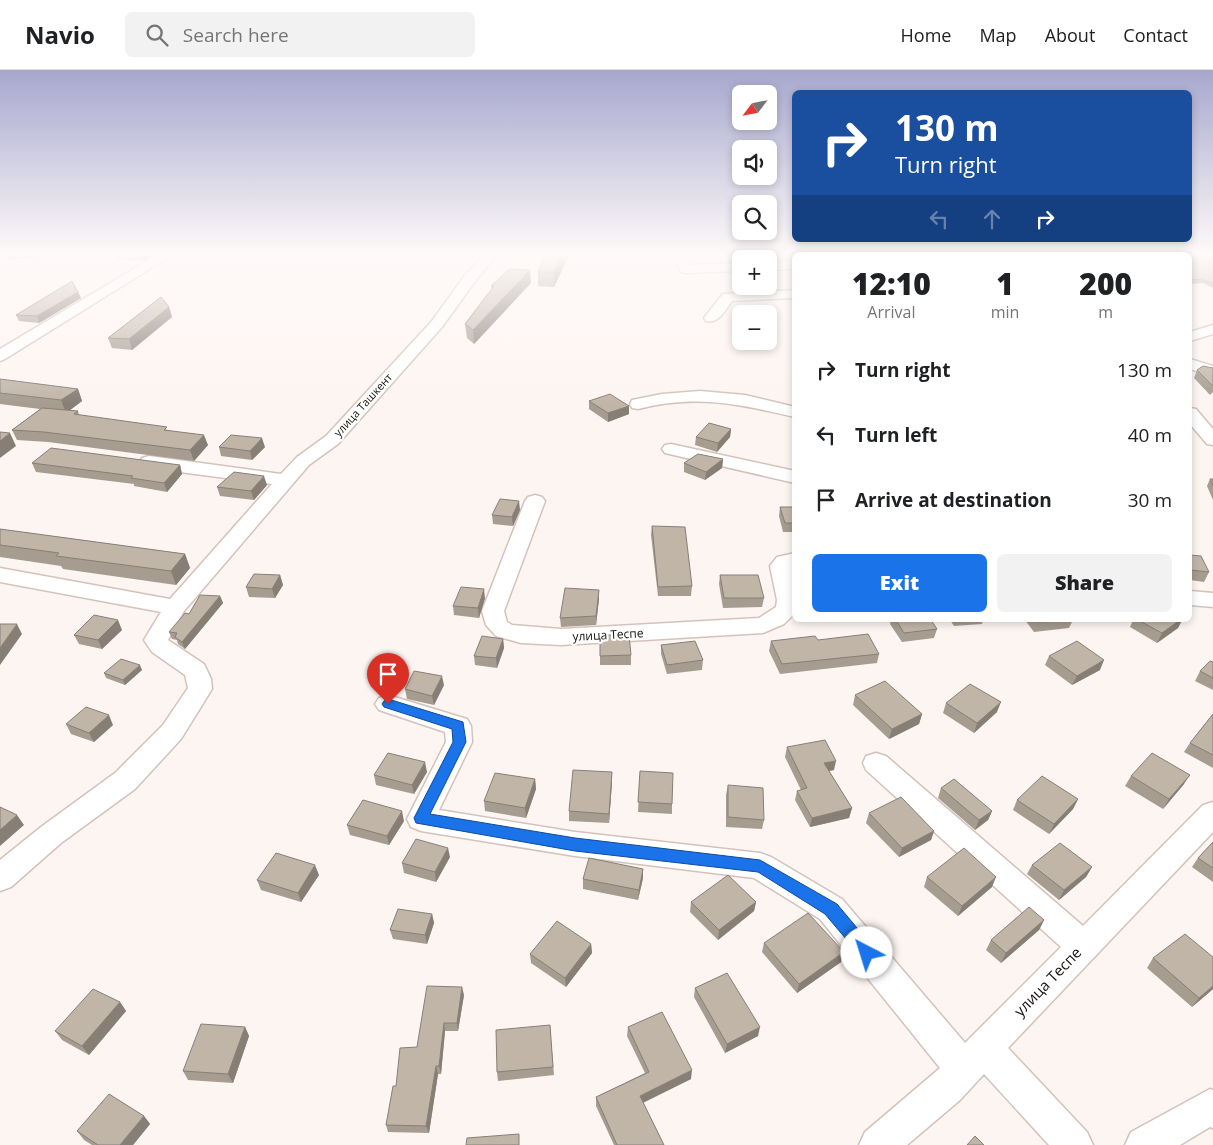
<!DOCTYPE html>
<html lang="en">
<head>
<meta charset="utf-8">
<style>
	:root { --surface:#fff; --page:#f2f2f2; --text:#202124; --muted:#757577; --line:#e0e0e0; --accent:#1a73e8 }
	body { margin:0; font-family:"Open Sans",sans-serif; background:var(--page); color:var(--text); height:100vh; display:flex; flex-direction:column; font-size:19px; white-space:nowrap }
	* { box-sizing:border-box; margin:0 }
	p { font-size:16px; color:var(--muted) }
	.icon { flex:none; width:28px; height:28px; fill:none; stroke:currentColor; stroke-width:2; stroke-linecap:round; stroke-linejoin:round }
	.map { position:relative; flex:1; overflow:hidden }
	.side { position:absolute; left:792px; top:182px; width:400px; height:370px; display:flex; flex-direction:column; background:var(--surface); border-radius:8px; box-shadow:0 2px 8px #0003 }
	.side>* { flex:none }
	.hud { position:absolute; left:792px; top:20px; width:400px; height:152px; border-radius:8px; box-shadow:0 2px 8px #0003; background:#1a4fa0; color:#fff; overflow:hidden }
	.needle { width:32px; rotate:238deg }
	.tools { position:absolute; left:732px; top:15px; display:grid; gap:10px }
	.tools a { display:grid; place-items:center; width:45px; height:45px; border-radius:8px; background:var(--surface); box-shadow:0 2px 8px #0003; font-size:25px }
	.pin { position:absolute; display:grid; place-items:center; width:42px; height:42px; color:#fff; margin:-51px -21px; border-radius:50% 50% 50% 0; rotate:-45deg; box-shadow:0 0 5px #0007 }
	.pin .icon { rotate:45deg }
	.me { position:absolute; width:55px; margin:-28px; rotate:320deg; stroke-linejoin:round; filter:drop-shadow(0 0 4px #0008) }
	.turn { display:flex; align-items:center; gap:18px; height:105px; padding:0 20px; font-size:22px }
	.turn .icon { width:65px; height:65px; stroke-width:2.5 }
	.turn b { display:block; font-size:35px; line-height:42px }
	.lanes { display:flex; align-items:center; height:48px; padding:0 20px; background:#0003; justify-content:center; gap:25px; direction:ltr }
	.lanes .off { opacity:.35 }
	.eta { display:flex; justify-content:space-evenly; align-items:center; height:85px; text-align:center }
	.eta b { font-size:30px; font-weight:800; line-height:35px }
	.button { display:flex; gap:10px; margin-top:auto; padding:10px 20px }
	.button a { flex:1; height:58px; border-radius:8px; background:var(--accent); color:#fff; font-size:20px; font-weight:800; line-height:58px; text-align:center }
	.button a+a { background:var(--page); color:var(--text) }
	ul { padding:0; list-style:none }
	li { display:flex; align-items:center; gap:15px; height:65px; padding:0 20px }
	li div { flex:1 }
	li b { display:block; font-size:19px }
	li em { font-style:normal }
	header { display:flex; align-items:center; gap:30px; box-sizing:border-box; height:70px; padding:0 25px; background:var(--surface); border-bottom:1px solid var(--line) }
	header strong { font-size:24px }
	nav { display:flex; gap:28px; margin-inline-start:auto; font-size:18px }
	.search { width:350px; height:45px; background:var(--page); display:flex; align-items:center; gap:12px; box-sizing:border-box; padding:0 18px; border-radius:8px; color:var(--muted); font-size:19px }
	.map>svg:first-child { display:block }
</style>
</head>
<body>
<header>
<strong>Navio</strong>
<div class="search"><svg class="icon" aria-label="search" viewBox="0 0 24 24"><circle cx="10" cy="10" r="6"/><path d="M15 15l6 6"/></svg>Search here</div>
<nav><a>Home</a><a>Map</a><a>About</a><a>Contact</a></nav>
</header>
<div class="map">
<svg width="1213" height="1075" viewBox="0 0 1213 1075">
	<rect width="100%" height="100%" fill="#fdf5f2"/>
	<g fill="none" stroke-linecap="round" stroke-linejoin="round">
		<defs>
			<path id="minor" d="M157,185H172L5,289L0,291V279Z
				M484,185H497L476,210L442,257L338,374L309,395L184,541L168,570L204,594L211,609L212,619L181,669L135,719L61,773L11,817L0,821V790L41,757L115,703L163,655L188,618L185,605L152,582L144,570L161,542L0,512V498L170,529L272,414L149,398L142,396L140,392L142,388L149,386L281,404L297,387L326,366L432,251L466,204Z
				M672,185H684L690,195L741,193V201L686,203L681,202Z
				M795,191V199L769,200V192Z
				M795,220V228L732,231C725,240 719,254 706,251L704,248L723,224Z
				M1213,255V264L1190,271V262Z
				M1190,289L1213,296V306L1190,299Z
				M700,321L745,325L795,337V347C738,334 697,324 638,339L632,338L630,334L632,330L662,324Z
				M1190,338L1196,339L1213,359V375L1207,374L1190,354Z
				M671,374L795,401V413L665,383L662,379L665,375Z
				M535,425L542,427L545,431L504,541L507,552L512,555L561,559L759,548L776,537L777,530L770,496L777,487L795,483V496L792,497L795,514V543L784,554L763,563L561,575L521,573L496,566L486,555L482,541L525,431L528,427Z
				M1190,521L1213,523V537L1190,535Z
				M388,625L467,649L471,656L472,672L439,740L575,762L760,783L771,787L842,829L965,973L1061,877L866,700L863,693L866,686L876,683L886,686L1083,856L1203,735L1213,732V762L1008,978L1087,1062L1093,1075H1049L984,1004L960,1030L907,1075H859L865,1062L940,998L820,849L754,808L575,786L421,761L411,757L407,749L446,672L445,662L379,640L375,634L379,628Z
				M1210,1019L1213,1020V1058L1210,1057L1180,1075H1125L1131,1062Z"/>
		</defs>
		<!-- minor casing -->
		<use href="#minor" stroke="#d4c2ba" stroke-width="3"/>
		<!-- minor -->
		<use href="#minor" fill="#fff" fill-rule="evenodd"/>
	</g>
	<!-- wall -->
	<path fill="#a69c90" d="M117,185H155L144,191L117,189L116,186Z
		M569,185L554,217L538,216V202Z
		M1213,187V218L1203,213L1190,214V188Z
		M531,213L474,274L467,268L465,254L492,219L491,216Z
		M78,222L81,228L39,253L19,251L16,245Z
		M169,237L172,247L132,280L112,278L108,268Z
		M1213,298V322L1210,325L1194,308L1197,300Z
		M0,309L78,319L82,331L69,341H78L79,345L168,360L208,375L194,391L48,372L17,370L12,360L40,339L0,334Z
		M589,331L629,344L608,352L589,339Z
		M731,359L730,367L717,382L695,375L696,367Z
		M219,377H265L252,390L221,386Z
		M723,389L722,398L705,410L684,402V393Z
		M32,393L180,395L182,404L167,422L134,416V414L36,402Z
		M1210,409H1213V430L1207,416Z
		M267,415L254,430L220,426L217,417Z
		M780,437H795V462H783L779,446Z
		M520,440L513,456L493,454L492,445Z
		M652,456L692,516L691,526H658L651,465Z
		M0,459L185,484L190,498L176,515L63,499L61,496L0,487Z
		M1190,485L1209,502L1204,512L1190,510Z
		M280,505L283,515L275,528L249,527L246,517Z
		M720,505L764,528L762,537L723,538L719,514Z
		M220,526L223,533L185,579L178,574L177,570L172,569L169,562L189,544Z
		M485,528L479,548L454,545L453,536Z
		M599,529L596,555L561,557L560,548Z
		M891,550H931L937,559L934,568L902,572L890,554Z
		M950,550H983L982,554L954,556Z
		M1025,550H1073L1069,558L1034,562Z
		M1133,550H1182L1178,558L1157,573L1130,557Z
		M122,560L102,579L79,574L74,565Z
		M600,565L631,585V595H600Z
		M503,569L504,578L497,598L475,595L474,586Z
		M771,571L879,584L877,593L780,604L769,581Z
		M661,575L703,590L702,600L667,604L661,584Z
		M1049,586L1100,600L1072,615L1045,595Z
		M1213,592V620L1195,611L1200,601Z
		M142,600L125,615L106,608L104,603Z
		M444,615L434,635L407,629L405,619Z
		M855,625L922,644L919,654L889,669L853,635Z
		M946,633L997,642L974,663L943,643Z
		M1213,644V698L1184,682L1190,673Z
		M66,654L113,655L94,672L71,664Z
		M787,677L834,700L829,701L852,738L849,748L810,757L795,730L797,721L801,720L785,687Z
		M640,701L672,734V744L638,742Z
		M427,702L414,724L376,715L374,705Z
		M1131,706L1184,714L1163,739L1125,716Z
		M535,709L536,719L526,748L485,741L484,731Z
		M612,712L609,753L569,751V741Z
		M728,715L764,750L762,759L726,757V725Z
		M941,718L992,741L988,750L975,760L938,728Z
		M1078,729L1073,739L1049,764L1013,740L1017,730Z
		M869,743L934,761L931,770L899,787L866,753Z
		M404,751L389,775L350,765L347,755Z
		M1213,772V812L1192,797L1198,788Z
		M450,787L436,812L404,803L402,793Z
		M1032,795L1092,797L1086,807L1059,830L1027,804Z
		M643,799V808L638,830L583,819V809Z
		M319,805L301,832L261,820L257,810Z
		M927,807L992,817L958,846L924,817Z
		M691,832H756L754,841L718,870L690,842Z
		M432,844L434,853L427,874L393,869L390,860Z
		M1044,850L1039,860L1001,893L986,880L991,870Z
		M764,873L841,892L797,923L762,882Z
		M591,874L592,883L566,917L531,893L530,884Z
		M1213,887V919L1192,937L1147,898L1153,888Z
		M695,918L758,966L725,983L694,927Z
		M464,925L458,961H445L441,1004H438L429,1063L388,1062L386,1055L417,977Z
		M120,932L126,941L89,985L62,970L55,961Z
		M550,955L554,1005L498,1011L497,1002Z
		M245,957L249,966L233,1013L188,1010L183,1001Z
		M628,957L691,1009L643,1033L664,1075H614L596,1036V1027L645,1003L627,966Z
		M144,1046L150,1054L133,1075H92L84,1070L77,1061Z"/>
	<!-- shaded-wall -->
	<path fill="#877f76" d="M21,185H55L9,190L8,186Z
		M147,185H155L144,191L143,187Z
		M562,185H569L554,217V202Z
		M530,200L531,213L474,274L473,260Z
		M78,222L81,228L39,253L37,246Z
		M169,237L172,247L132,280L129,269Z
		M78,319L82,331L66,343L61,330Z
		M629,336V344L608,352V343Z
		M731,359L730,367L717,382L718,373Z
		M10,363L16,376L0,388V371Z
		M204,365L208,375L194,391L190,380Z
		M262,368L265,377L252,390L250,381Z
		M723,389L722,398L705,410L706,402Z
		M180,395L182,404L167,422L164,413Z
		M264,406L267,415L254,430L251,421Z
		M519,431L520,440L513,456L512,447Z
		M185,484L190,498L176,515L171,501Z
		M280,505L283,515L275,528L272,519Z
		M484,519L485,528L479,548L478,538Z
		M599,520V529L596,555V546Z
		M220,526L223,533L185,579L182,572Z
		M118,550L122,560L102,579L98,570Z
		M1180,550H1182L1178,558L1157,573L1162,563Z
		M17,554L22,564L0,595V578Z
		M503,569L504,578L497,598L496,588Z
		M1104,590L1100,600L1072,615L1077,606Z
		M140,595L142,600L125,615L123,610Z
		M442,606L444,615L434,635L432,626Z
		M1001,632L997,642L974,663L977,653Z
		M922,644L919,654L889,669L892,659Z
		M109,645L113,655L94,672L89,663Z
		M836,691L834,700L822,702L824,693Z
		M425,692L427,702L414,724L412,715Z
		M612,702V712L609,753V744Z
		M1190,705L1184,714L1163,739L1169,729Z
		M535,709L536,719L526,748L525,738Z
		M1078,729L1073,739L1049,764L1054,754Z
		M852,738L849,748L810,757L812,748Z
		M402,741L404,751L389,775L387,766Z
		M992,741L988,750L975,760L979,750Z
		M17,745L24,755L0,776V760Z
		M934,761L931,770L899,787L902,778Z
		M448,778L450,787L436,812L435,802Z
		M315,795L319,805L301,832L298,823Z
		M1092,797L1086,807L1059,830L1064,820Z
		M643,799V808L638,830L639,820Z
		M996,807L992,817L958,846L962,836Z
		M756,832L754,841L718,870L719,860Z
		M432,844L434,853L427,874L425,865Z
		M1044,850L1039,860L1001,893L1006,883Z
		M591,874L592,883L566,917L565,908Z
		M844,882L841,892L797,923L799,914Z
		M1213,916V919L1192,937L1199,928Z
		M462,917L464,925L458,961L457,953Z
		M120,932L126,941L89,985L82,976Z
		M444,953L445,961L441,1004L439,996Z
		M245,957L249,966L233,1013L228,1004Z
		M760,957L758,966L725,983L727,974Z
		M436,996L438,1004L429,1063L426,1056Z
		M692,1000L691,1009L640,1034V1026Z
		M144,1046L150,1054L133,1075H120Z"/>
	<!-- building -->
	<path fill="#c1b5a8" stroke="#877f76" d="M9,185H21L8,186Z
		M117,185H147L143,187L116,186Z
		M545,185H562L554,202H538Z
		M1213,187V214L1204,209L1190,210V188Z
		M509,199L530,200L473,260L465,254L494,216H491Z
		M72,211L78,222L37,246L16,245Z
		M161,227L169,237L129,269L108,268Z
		M1203,296L1213,298V316L1197,300Z
		M0,309L78,319L61,330L0,323Z
		M610,324L629,336L608,343L589,331Z
		M42,338L78,341L74,344L167,357L164,360L204,365L190,380L44,362L12,360Z
		M709,353L731,359L718,373L696,367Z
		M0,362L10,363L0,371Z
		M231,365L262,368L250,381L219,377Z
		M51,378L180,395L164,413L131,408L133,406L32,393Z
		M698,384L723,389L706,402L684,393Z
		M234,402L264,406L251,421L217,417Z
		M1210,409H1213V415Z
		M500,429L519,431L512,447L492,445Z
		M780,437H795V453H785Z
		M652,456L685,457L692,516L658,517Z
		M0,459L185,484L171,501L56,486L59,483L0,475Z
		M1190,485L1201,486L1209,502L1190,500Z
		M254,504L280,505L272,519L246,517Z
		M720,505H758L764,528H724Z
		M461,517L484,519L478,538L453,536Z
		M565,518L599,520L596,546L560,548Z
		M200,525L220,526L182,572L175,567L177,563L169,562L185,543L189,544Z
		M94,545L118,550L98,570L74,565Z
		M896,550H931L937,559L904,563Z
		M1036,550H1057L1038,552Z
		M1138,550H1180L1162,563Z
		M0,554H17L0,578Z
		M868,564L879,584L782,594L771,571L815,566L818,570Z
		M600,565H629L631,585L600,586Z
		M482,566L503,569L496,588L474,586Z
		M695,571L703,590L667,595L661,575Z
		M1077,571L1104,590L1077,606L1049,586Z
		M121,589L140,595L123,610L104,603Z
		M1210,591L1213,592V608L1200,601Z
		M414,601L442,606L432,626L405,619Z
		M885,611L922,644L892,659L855,625Z
		M970,614L1001,632L977,653L946,633Z
		M86,637L109,645L89,663L66,654Z
		M1213,644V685L1190,673Z
		M825,670L836,691L824,693L852,738L812,748L797,721L807,718L787,677Z
		M388,683L425,692L412,715L374,705Z
		M1152,683L1190,705L1169,729L1131,706Z
		M573,700L612,702L609,744L569,741Z
		M640,701L673,703L672,734L638,732Z
		M495,703L535,709L525,738L484,731Z
		M1042,706L1078,729L1054,754L1017,730Z
		M954,709L992,741L979,750L941,718Z
		M728,715L763,718L764,750L728,747Z
		M901,727L934,761L902,778L869,743Z
		M363,730L402,741L387,766L347,755Z
		M0,737L17,745L0,760Z
		M416,769L448,778L435,802L402,793Z
		M1213,772V798L1198,788Z
		M1060,773L1092,797L1064,820L1032,795Z
		M964,778L996,807L962,836L927,807Z
		M276,783L315,795L298,823L257,810Z
		M589,788L643,799L639,820L583,809Z
		M728,805L756,832L719,860L691,832Z
		M1029,837L1044,850L1006,883L991,870Z
		M398,839L432,844L425,865L390,860Z
		M808,843L844,882L799,914L764,873Z
		M557,851L591,874L565,908L530,884Z
		M1185,864L1213,887V916L1199,928L1153,888Z
		M727,903L760,957L727,974L695,918Z
		M427,916L462,917L457,953H444L439,996H436L426,1056L386,1055L393,1016H396L400,978L417,977Z
		M93,919L120,932L82,976L55,961Z
		M662,942L692,1000L640,1026L664,1075H617L596,1027L649,1002L628,957Z
		M201,954L245,957L228,1004L183,1001Z
		M550,955L553,997L497,1002L496,960Z
		M109,1024L144,1046L120,1075H98L77,1061Z
		M519,1064V1075H466L467,1068Z
		M975,1066L984,1075H967Z"/>
	<!-- sky -->
	<linearGradient id="sky" x2="0" y2="1"><stop stop-color="#a7a7ce"/><stop offset="0.55" stop-color="#fefaf9"/><stop offset="1" stop-color="#fefaf9" stop-opacity="0"/></linearGradient>
	<rect width="1213" height="335" fill="url(#sky)"/>
	<!-- route -->
	<path fill="#1a73e8" stroke="#114b97" d="M388,629L463,652L466,672L430,744L575,768L760,790L837,834L873,877L876,883L873,888L867,890L862,888L825,844L758,802L575,781L416,753L414,748L453,672L452,659L384,637L382,634L384,631Z"/>
	<g text-anchor="middle" stroke-width="4.5" stroke-linejoin="round" paint-order="stroke">
		<!-- far-street labels -->
		<g font-size="11" fill="#150f0d" stroke="#fff">
			<text transform="translate(363 335) rotate(-48)" y="4">улица Ташкент</text>
		</g>
		<!-- street labels -->
		<g font-size="12" fill="#150f0d" stroke="#fff">
			<text transform="translate(608 565) rotate(-3)" y="4">улица Теспе</text>
		</g>
		<!-- near-street labels -->
		<g font-size="15" fill="#150f0d" stroke="#fff">
			<text transform="translate(1048 912) rotate(-46)" y="5">улица Теспе</text>
		</g>
	</g>
</svg>
<div class="tools">
<a><svg class="needle" viewBox="-14 -14 28 28"><path d="M0-13l5 13h-10z" fill="#e53935"/><path d="M0 13l5-13h-10z" fill="#757577"/></svg></a>
<a><svg class="icon" aria-label="sound" viewBox="0 0 24 24"><path d="M4 9h4l5-4v14l-5-4H4zM17 9q2 3 0 6"/></svg></a>
<a><svg class="icon" aria-label="search" viewBox="0 0 24 24"><circle cx="10" cy="10" r="6"/><path d="M15 15l6 6"/></svg></a>
<a>+</a>
<a>−</a>
</div>
<div class="pin" style="left:388px;top:634px;background:#d93025"><svg class="icon" aria-label="arrive" viewBox="0 0 24 24"><path d="M6 21V4h12l-3 4 3 4H6"/></svg></div>
<svg class="me" style="left:867px;top:883px" viewBox="-20 -20 40 40"><circle r="19" fill="#fff"/><path d="M0-13L10 11 0 6-10 11z" fill="#1a73e8"/></svg>
<div class="hud">
<div class="turn"><svg class="icon" aria-label="right" viewBox="0 0 24 24"><path d="M7 20v-9h11M14 6l5 5-5 5"/></svg><div><b>130 m</b>Turn right</div></div>
<div class="lanes"><svg class="icon off" aria-label="left" viewBox="0 0 24 24"><path d="M17 20v-9H6M10 6l-5 5 5 5"/></svg><svg class="icon off" aria-label="ahead" viewBox="0 0 24 24"><path d="M12 20V5M6 11l6-6 6 6"/></svg><svg class="icon" aria-label="right" viewBox="0 0 24 24"><path d="M7 20v-9h11M14 6l5 5-5 5"/></svg></div>
</div>
<section class="side">
<div class="eta">
<div><b>12:10</b><p>Arrival</p></div>
<div><b>1</b><p>min</p></div>
<div><b>200</b><p>m</p></div>
</div>
<ul>
<li><svg class="icon" aria-label="right" viewBox="0 0 24 24"><path d="M7 20v-9h11M14 6l5 5-5 5"/></svg><div><b>Turn right</b></div><em>130 m</em></li>
<li><svg class="icon" aria-label="left" viewBox="0 0 24 24"><path d="M17 20v-9H6M10 6l-5 5 5 5"/></svg><div><b>Turn left</b></div><em>40 m</em></li>
<li><svg class="icon" aria-label="arrive" viewBox="0 0 24 24"><path d="M6 21V4h12l-3 4 3 4H6"/></svg><div><b>Arrive at destination</b></div><em>30 m</em></li>
</ul>
<div class="button"><a>Exit</a><a>Share</a></div>
</section>
</div>
</body>
</html>
